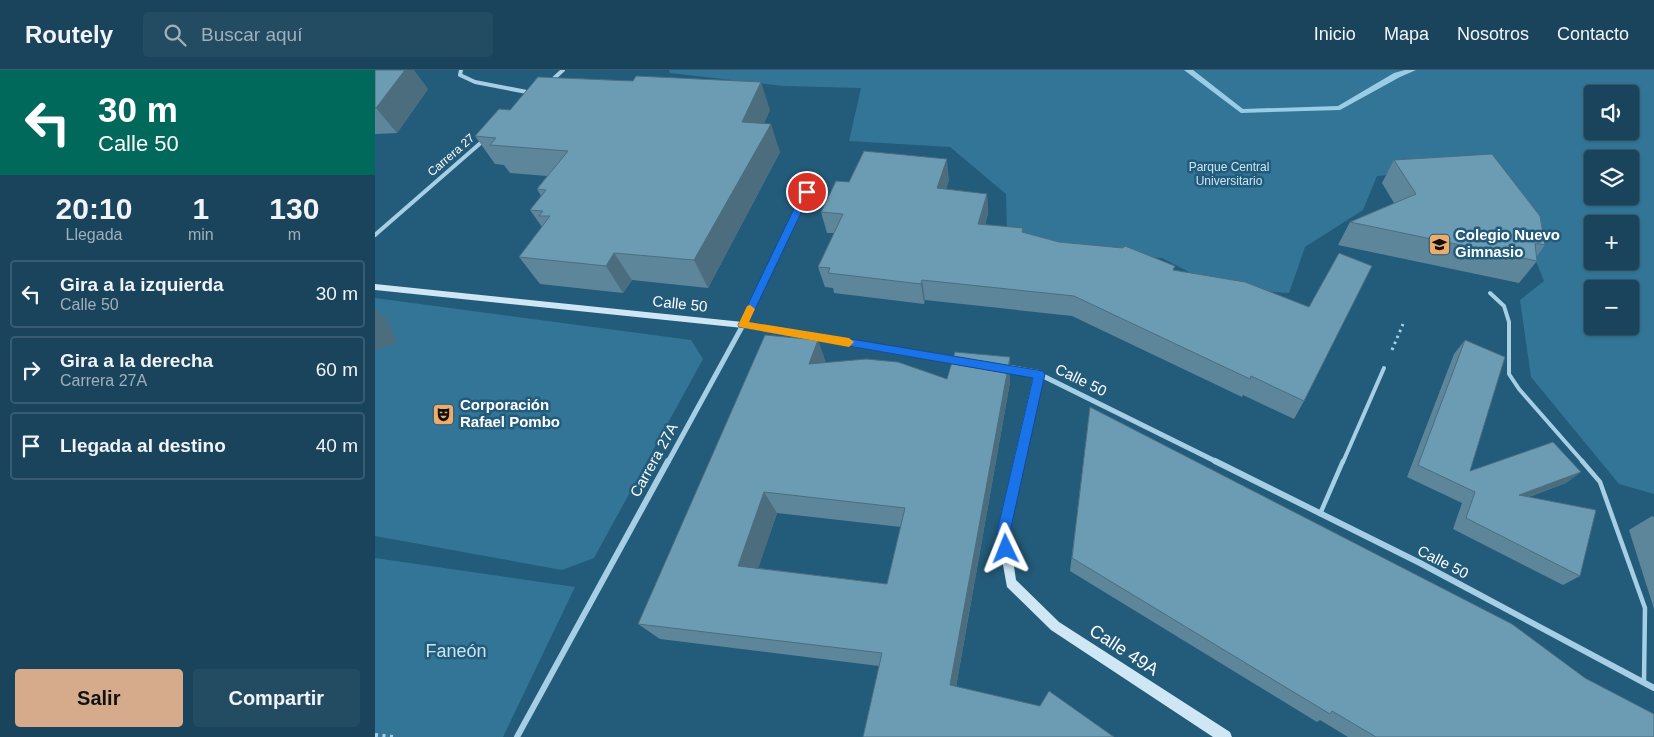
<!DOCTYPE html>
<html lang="es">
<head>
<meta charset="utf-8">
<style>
	:root { --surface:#1a445c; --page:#234b62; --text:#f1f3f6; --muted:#9fb0bb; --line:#385c72; --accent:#d6ab8b }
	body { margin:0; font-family:Helvetica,sans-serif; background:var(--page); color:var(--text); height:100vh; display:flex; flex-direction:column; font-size:19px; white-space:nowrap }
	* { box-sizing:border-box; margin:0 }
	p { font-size:16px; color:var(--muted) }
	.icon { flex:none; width:28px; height:28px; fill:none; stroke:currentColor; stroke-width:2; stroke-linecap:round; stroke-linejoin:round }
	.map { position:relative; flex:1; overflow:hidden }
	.sheet { display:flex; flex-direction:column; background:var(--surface); width:375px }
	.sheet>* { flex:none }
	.banner { background:#00695c; color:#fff; overflow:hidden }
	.buttons { position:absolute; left:1209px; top:15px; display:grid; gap:10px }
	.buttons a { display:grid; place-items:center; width:55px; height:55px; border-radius:5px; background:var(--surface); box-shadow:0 1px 4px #0004,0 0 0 1px var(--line); font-size:25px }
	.pin { position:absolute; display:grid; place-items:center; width:42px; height:42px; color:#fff; margin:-21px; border:2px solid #fff; border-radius:50%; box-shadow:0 1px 5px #0007 }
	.me { position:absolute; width:55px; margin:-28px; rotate:358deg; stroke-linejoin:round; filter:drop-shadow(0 0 4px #0008) }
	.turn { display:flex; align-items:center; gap:18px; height:105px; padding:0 15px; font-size:22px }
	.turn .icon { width:65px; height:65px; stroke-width:2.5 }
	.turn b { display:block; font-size:35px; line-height:42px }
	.eta { display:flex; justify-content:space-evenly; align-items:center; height:85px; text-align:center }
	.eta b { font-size:30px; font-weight:600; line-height:35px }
	.primary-button { display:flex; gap:10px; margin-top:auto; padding:10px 15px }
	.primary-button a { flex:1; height:58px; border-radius:5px; background:var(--accent); color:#111; font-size:20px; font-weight:600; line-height:58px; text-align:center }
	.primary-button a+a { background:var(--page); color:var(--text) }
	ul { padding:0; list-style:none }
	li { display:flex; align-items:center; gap:15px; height:68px; margin:0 10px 8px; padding:0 5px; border:2px solid var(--line); border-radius:5px }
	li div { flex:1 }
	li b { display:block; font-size:19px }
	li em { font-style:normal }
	header { display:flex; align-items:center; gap:30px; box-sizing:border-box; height:70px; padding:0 25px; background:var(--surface); border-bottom:1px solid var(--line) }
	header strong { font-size:24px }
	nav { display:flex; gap:28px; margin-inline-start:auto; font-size:18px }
	.search { width:350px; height:45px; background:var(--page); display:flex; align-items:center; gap:12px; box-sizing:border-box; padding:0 18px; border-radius:5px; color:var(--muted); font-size:19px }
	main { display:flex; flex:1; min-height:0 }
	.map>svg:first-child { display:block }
</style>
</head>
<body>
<header>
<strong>Routely</strong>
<div class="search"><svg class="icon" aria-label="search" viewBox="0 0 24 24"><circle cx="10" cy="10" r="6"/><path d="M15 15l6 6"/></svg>Buscar aquí</div>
<nav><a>Inicio</a><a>Mapa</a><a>Nosotros</a><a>Contacto</a></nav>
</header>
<main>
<section class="sheet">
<div class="banner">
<div class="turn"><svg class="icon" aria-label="left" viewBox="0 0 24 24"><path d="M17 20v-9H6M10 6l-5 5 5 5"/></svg><div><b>30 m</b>Calle 50</div></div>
</div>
<div class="eta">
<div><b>20:10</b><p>Llegada</p></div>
<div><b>1</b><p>min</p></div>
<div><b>130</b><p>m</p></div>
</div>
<ul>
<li><svg class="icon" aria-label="left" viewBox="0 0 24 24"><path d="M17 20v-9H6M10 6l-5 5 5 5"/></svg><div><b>Gira a la izquierda</b><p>Calle 50</p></div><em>30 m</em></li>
<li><svg class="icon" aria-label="right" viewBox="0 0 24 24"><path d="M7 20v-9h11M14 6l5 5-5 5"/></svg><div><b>Gira a la derecha</b><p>Carrera 27A</p></div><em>60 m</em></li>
<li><svg class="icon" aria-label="arrive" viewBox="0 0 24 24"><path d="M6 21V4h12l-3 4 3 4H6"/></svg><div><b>Llegada al destino</b></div><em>40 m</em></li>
</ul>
<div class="primary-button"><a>Salir</a><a>Compartir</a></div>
</section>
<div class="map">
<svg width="1279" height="667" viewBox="0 0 1279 667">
	<rect width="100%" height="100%" fill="#235b7a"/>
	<!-- green -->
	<path fill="#337596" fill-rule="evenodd" d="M294,0H1279V424L1244,414L1156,307L1145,230L1169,211L1122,95L1002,106L988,140L930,177L914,223L847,219L787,188L754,186L729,191L632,160L631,124L575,77L474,71L486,18L408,16L295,3ZM1218,24H1255V61H1218ZM1218,89H1255V126H1218ZM1218,154H1255V191H1218ZM1218,219H1255V256H1218Z
		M0,228L316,270L328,289L219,488L187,500L0,466Z
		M0,488L200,517L128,667H0Z"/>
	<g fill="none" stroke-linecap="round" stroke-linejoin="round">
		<!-- stream -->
		<path fill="#9acde5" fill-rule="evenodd" d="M809,0H818L868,39L963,36L1019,3L1030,0H1041L1025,7L965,40L866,43Z"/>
		<!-- path-far1 -->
		<path stroke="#a6cfe5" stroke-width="3" stroke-dasharray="2.5 4" stroke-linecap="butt" d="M1017,280L1028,254"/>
		<!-- path -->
		<path stroke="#a6cfe5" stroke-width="4" stroke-dasharray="3 4.5" stroke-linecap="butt" d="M0,665L18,667"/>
		<!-- service-far1 -->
		<path stroke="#a6cfe5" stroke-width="4" d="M1115,223L1129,236L1134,252V304L1144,319L1208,392
			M968,392L1009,298"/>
		<!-- service -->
		<path stroke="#a6cfe5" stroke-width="4.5" d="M1207,391L1225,412L1270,538L1269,612
			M945,444L968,391"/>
		<!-- minor-far2 -->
		<path stroke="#a6cfe5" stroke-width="4" d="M86,0L85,5L100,12L157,23
			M175,12L188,0
			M0,165L109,70
			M407,174L431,123"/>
		<!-- minor-far1 -->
		<path stroke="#a6cfe5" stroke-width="5" d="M664,304L842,392
			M293,392L368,255L407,173"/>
		<!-- minor -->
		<path stroke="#a6cfe5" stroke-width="6" d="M840,391L1045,493L1279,618
			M142,667L293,391"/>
		<!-- secondary -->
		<path fill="#cfe7f4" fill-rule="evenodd" d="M0,214L368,252L590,288L595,292L590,296L368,258L0,220Z
			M624,293L664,300L667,301L669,304L634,462L641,510L684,552L855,662L857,667H838L676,560L632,517L622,462L658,307L621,300L619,297L621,294Z"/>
	</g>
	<!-- wall -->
	<path fill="#5d869b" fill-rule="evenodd" d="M0,0L53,19L22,63L0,64Z
		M135,40H395L389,53L405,82L333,218L257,210L248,223L165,214L144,187L167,157L155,140L166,126L162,119L172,106L135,103L129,95L120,94L100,66Z
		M1019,90L1170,175L1162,186V191L1144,213L963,175L975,152L1019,133L1007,113Z
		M574,110L571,119L612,124L613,144L610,155L648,158V162L684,172L799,200L929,331L919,349L868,325L867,327L697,246L550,230L549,234L459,223L458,218L450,217L443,197L459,163H452L446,142Z
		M1090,270L1095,401L1206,402L1191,413L1154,427L1205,506L1188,515L1078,459L1087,433L1032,407L1079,284Z
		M635,287V312L581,617L739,667L504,596L285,569L263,554L451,292L572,309ZM402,443L526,457L512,514L383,498Z
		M715,337L1279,667H973L945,650L942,652L695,501Z
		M1277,446L1279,447V539L1254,460Z"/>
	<!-- shaded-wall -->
	<path fill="#4c6d7e" d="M30,0H39L53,19L22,63L1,38Z
		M386,12L395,40L377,80L367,52Z
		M396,54L405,82L333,218L319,190Z
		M572,89L574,110L564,139L562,118Z
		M612,124L613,144L604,174L603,154Z
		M239,183L257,210L248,223L231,196Z
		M547,210L550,230L549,234L546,214Z
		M0,238L13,251L22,273L0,280Z
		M443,270L452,295L434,294Z
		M635,287V312L579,628L575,615Z
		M1206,402L1191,413L1129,436L1144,425Z
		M389,422L402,443L378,514L363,496Z"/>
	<!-- building -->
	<path fill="#6c9cb4" stroke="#4c6d7e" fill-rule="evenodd" d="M0,0H30L1,38H0Z
		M261,6L386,12L367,52L396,54L319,190L239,183L231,196L144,187L175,146H164L168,141L155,140L171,120L162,119L193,81L115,75L121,68L100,66L124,39L135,40L163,7L258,11Z
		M489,81L572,89L562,118L612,124L603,154L648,158L647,162L684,172L748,178L750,176L800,196L798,200L870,212L934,237L964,183L997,196L929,331L876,306L875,309L699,226L547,210L546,214L453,203L455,198L443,197L468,144L446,142L461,111L474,112Z
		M1117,84L1165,146L1170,175L1160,173L1162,191L975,152L1041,124L1019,90Z
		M390,265L443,270L434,294L491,289L523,292L572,309L580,282L635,287L575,615L665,636L674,621L739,667H488L507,583L263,554ZM389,422L530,438L512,514L363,496Z
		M1090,270L1130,287L1095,401L1178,372L1206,402L1144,425L1221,440L1205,506L1091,448L1100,422L1043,395Z
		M715,337L1137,554L1210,608L1279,644V667H1001L957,641L955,644L697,488Z"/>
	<!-- route -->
	<path fill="#1a73e8" stroke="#114b97" d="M428,120H435L436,122L374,252L668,301L670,304L635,462L637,479L635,483L631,485L626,483L622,462L658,308L364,257L363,255Z"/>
	<!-- slow -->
	<path fill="#f59e0b" d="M375,235L380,239L374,252L474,268L479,272L474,277L364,257L363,255L372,236Z"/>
	<!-- icons -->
	<defs>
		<symbol id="university-square" viewBox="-11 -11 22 22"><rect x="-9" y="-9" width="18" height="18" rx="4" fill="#efac69" stroke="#235b7a"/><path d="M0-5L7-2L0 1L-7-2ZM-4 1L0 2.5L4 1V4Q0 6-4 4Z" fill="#111"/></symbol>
		<symbol id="theatre-square" viewBox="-11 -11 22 22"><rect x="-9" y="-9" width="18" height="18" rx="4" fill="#efac69" stroke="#235b7a"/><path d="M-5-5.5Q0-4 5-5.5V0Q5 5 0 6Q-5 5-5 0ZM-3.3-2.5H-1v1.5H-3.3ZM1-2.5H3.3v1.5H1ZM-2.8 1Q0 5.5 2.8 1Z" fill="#111"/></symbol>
	</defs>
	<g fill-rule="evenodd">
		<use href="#university-square" x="1052" y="162" width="25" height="25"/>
		<use href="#theatre-square" x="56" y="332" width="25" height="25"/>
	</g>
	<g text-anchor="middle" stroke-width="5" stroke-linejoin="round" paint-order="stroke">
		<!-- far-street labels -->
		<g font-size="12" fill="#fff" stroke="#235b7a">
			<text transform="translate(76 85) rotate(-41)" y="4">Carrera 27</text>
		</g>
		<!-- far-park labels -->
		<g font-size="12" fill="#c9e5f4" stroke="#235b7a">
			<text x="854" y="101">Parque Central<tspan x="854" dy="14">Universitario</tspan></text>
		</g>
		<!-- poi labels -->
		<g font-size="15" font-weight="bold" fill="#fff" stroke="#235b7a" text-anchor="start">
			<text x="1080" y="170">Colegio Nuevo<tspan x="1080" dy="17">Gimnasio</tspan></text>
			<text x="85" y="340">Corporación<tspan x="85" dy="17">Rafael Pombo</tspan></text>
		</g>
		<!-- street labels -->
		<g font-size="15" fill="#fff" stroke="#235b7a">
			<text transform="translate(305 234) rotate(6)" y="5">Calle 50</text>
			<text transform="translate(706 310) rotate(26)" y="5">Calle 50</text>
			<text transform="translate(279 390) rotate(-61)" y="5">Carrera 27A</text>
			<text transform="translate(1068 492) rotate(27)" y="5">Calle 50</text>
		</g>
		<!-- near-street labels -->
		<g font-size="18" fill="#fff" stroke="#235b7a">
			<text transform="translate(749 580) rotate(33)" y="6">Calle 49A</text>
		</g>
		<!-- near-park labels -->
		<g font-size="18" fill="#c9e5f4" stroke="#235b7a">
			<text x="81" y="587">Faneón</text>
		</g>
	</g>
</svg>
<div class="buttons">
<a><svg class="icon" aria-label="sound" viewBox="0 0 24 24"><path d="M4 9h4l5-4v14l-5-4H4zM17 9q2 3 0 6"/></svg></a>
<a><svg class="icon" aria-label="layers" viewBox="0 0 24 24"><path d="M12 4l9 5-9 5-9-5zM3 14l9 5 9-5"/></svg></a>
<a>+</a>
<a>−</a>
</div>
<div class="pin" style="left:432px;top:122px;background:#d93025"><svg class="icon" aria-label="arrive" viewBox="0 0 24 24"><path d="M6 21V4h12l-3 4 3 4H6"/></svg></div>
<svg class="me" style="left:631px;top:479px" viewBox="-20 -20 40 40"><path d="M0-17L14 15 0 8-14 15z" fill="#1a73e8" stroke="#fff" stroke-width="4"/></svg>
</div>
</main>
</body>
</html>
